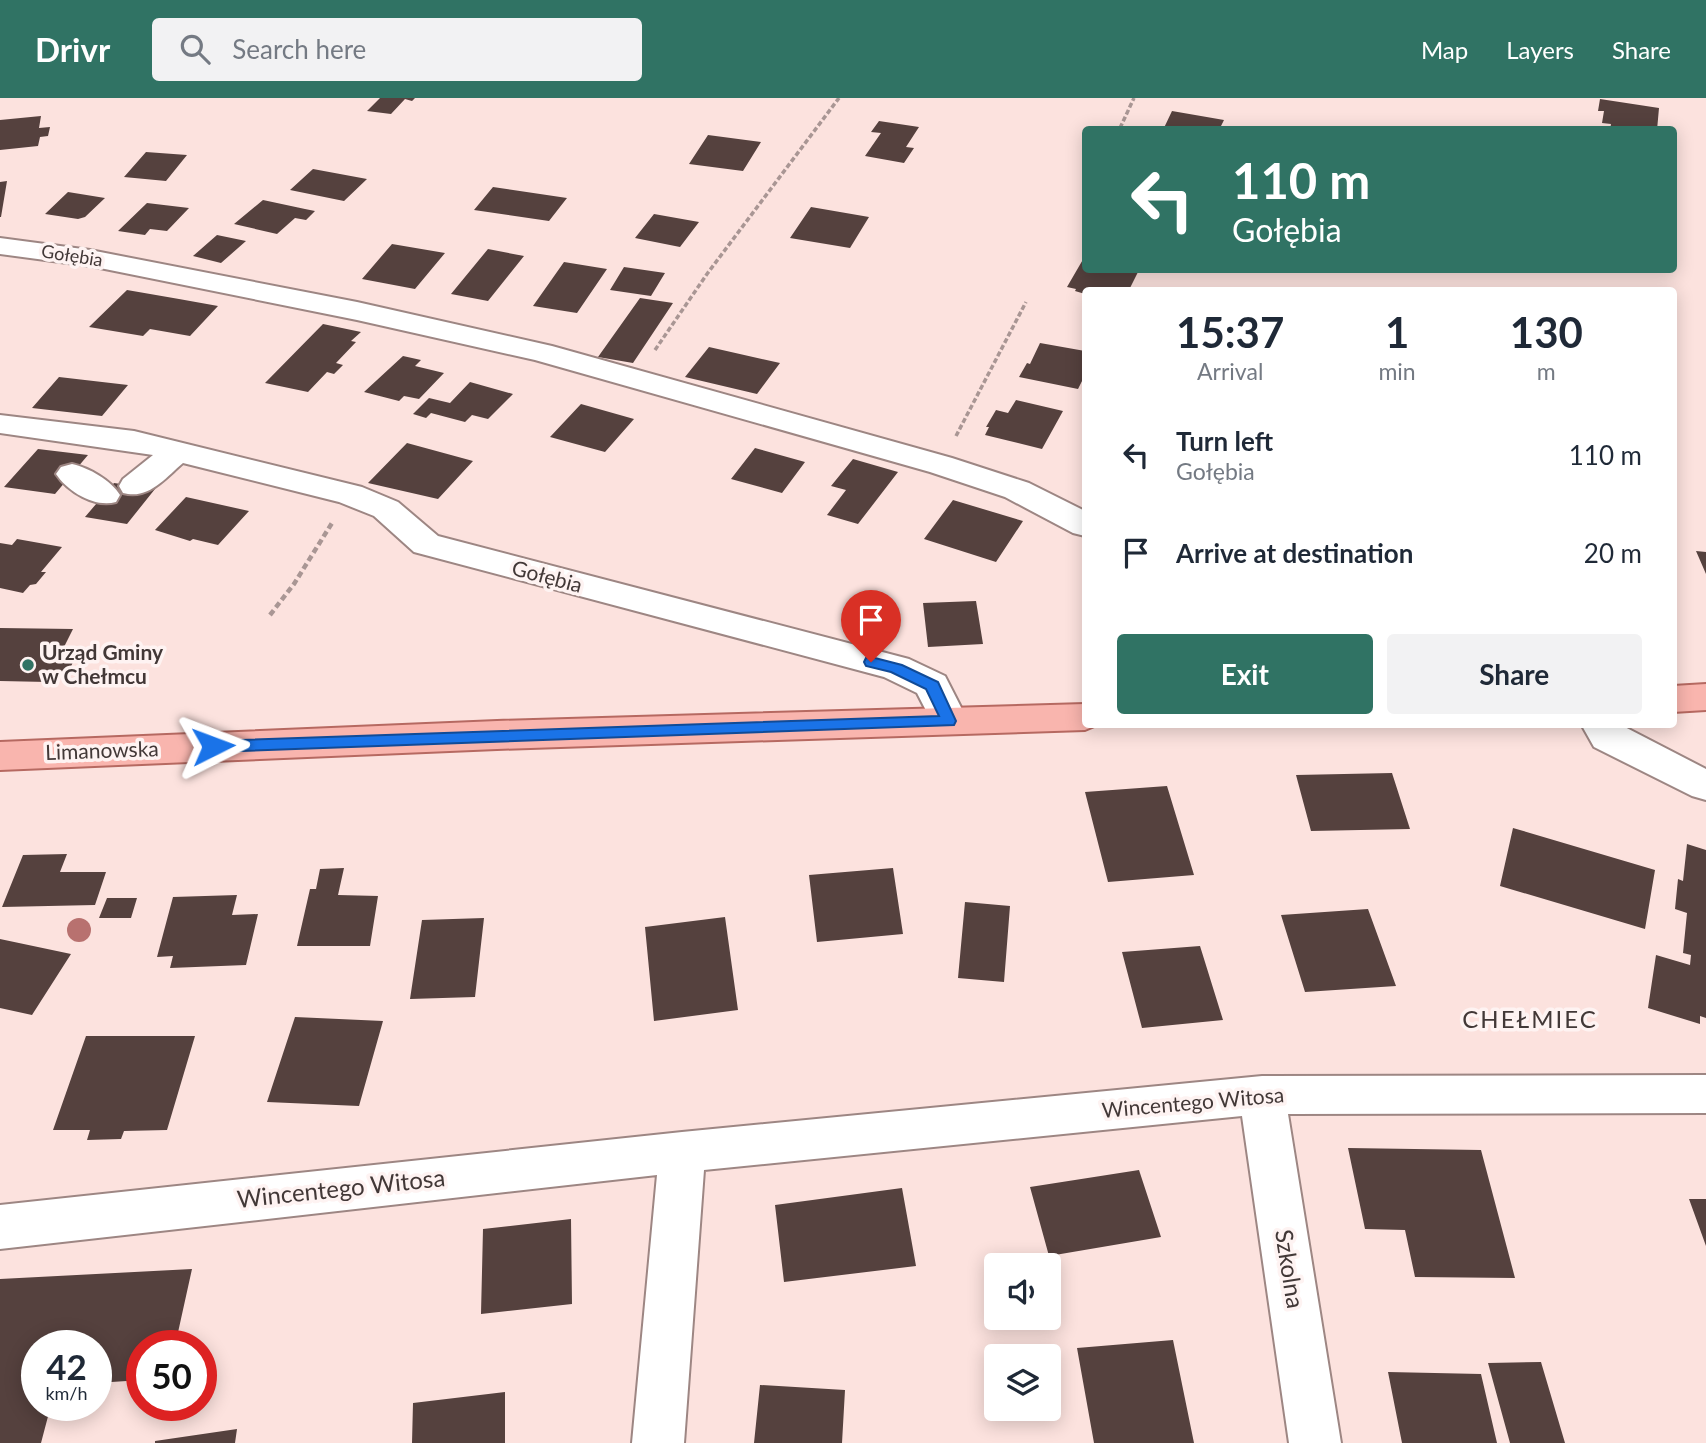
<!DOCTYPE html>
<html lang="en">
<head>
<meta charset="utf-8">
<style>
	:root { --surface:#fff; --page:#f2f2f3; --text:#1f2937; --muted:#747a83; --accent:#307364 }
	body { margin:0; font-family:Lato,sans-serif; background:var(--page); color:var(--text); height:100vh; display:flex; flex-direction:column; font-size:26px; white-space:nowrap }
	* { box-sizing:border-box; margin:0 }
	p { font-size:23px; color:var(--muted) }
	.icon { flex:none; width:38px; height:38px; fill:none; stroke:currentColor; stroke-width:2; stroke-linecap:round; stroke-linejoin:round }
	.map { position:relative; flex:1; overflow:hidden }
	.drawer { position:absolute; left:1082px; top:189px; width:595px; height:441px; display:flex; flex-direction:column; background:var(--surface); border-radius:7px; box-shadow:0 4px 18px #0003 }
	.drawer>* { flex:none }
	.hud { position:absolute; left:1082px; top:28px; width:595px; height:147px; border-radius:7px; box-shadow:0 4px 18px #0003; background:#307364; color:#fff; overflow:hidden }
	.tools { position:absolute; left:984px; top:1155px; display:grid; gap:14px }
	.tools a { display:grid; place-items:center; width:77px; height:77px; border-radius:7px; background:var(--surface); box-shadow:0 4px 18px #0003; font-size:35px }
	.speed { position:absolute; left:21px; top:1232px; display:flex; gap:14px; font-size:35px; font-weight:700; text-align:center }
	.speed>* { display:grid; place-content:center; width:91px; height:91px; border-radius:50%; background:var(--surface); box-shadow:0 4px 18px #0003; line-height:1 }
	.speed small { font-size:18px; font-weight:400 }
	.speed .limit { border:10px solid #d22; background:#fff; color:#111 }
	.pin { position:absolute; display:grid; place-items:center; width:60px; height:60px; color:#fff; margin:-72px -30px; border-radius:50% 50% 50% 0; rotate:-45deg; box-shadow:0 0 7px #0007 }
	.pin .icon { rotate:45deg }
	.me { position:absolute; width:77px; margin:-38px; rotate:87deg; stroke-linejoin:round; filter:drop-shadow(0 0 5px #0008) }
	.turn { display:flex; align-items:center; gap:24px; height:147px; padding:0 35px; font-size:32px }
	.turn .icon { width:91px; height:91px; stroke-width:2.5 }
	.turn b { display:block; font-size:49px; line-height:60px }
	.eta { display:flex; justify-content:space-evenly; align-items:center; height:119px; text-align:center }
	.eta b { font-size:42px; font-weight:700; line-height:49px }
	.action { display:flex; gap:14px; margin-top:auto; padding:14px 35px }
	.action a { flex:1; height:80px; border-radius:7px; background:var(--accent); color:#fff; font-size:28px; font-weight:700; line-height:80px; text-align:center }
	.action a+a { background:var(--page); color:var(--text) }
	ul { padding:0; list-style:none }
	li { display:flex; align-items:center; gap:21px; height:98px; padding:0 35px }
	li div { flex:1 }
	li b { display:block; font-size:26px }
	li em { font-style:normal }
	header { display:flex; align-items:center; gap:42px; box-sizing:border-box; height:98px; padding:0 35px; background:var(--accent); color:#fff }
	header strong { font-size:33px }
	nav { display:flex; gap:38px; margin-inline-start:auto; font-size:24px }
	.search { width:490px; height:63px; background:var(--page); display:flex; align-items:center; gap:18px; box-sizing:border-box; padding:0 24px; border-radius:7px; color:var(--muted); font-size:26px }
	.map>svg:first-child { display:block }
</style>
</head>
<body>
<header>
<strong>Drivr</strong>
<div class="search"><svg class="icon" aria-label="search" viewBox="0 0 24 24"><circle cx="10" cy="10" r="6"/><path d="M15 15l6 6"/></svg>Search here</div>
<nav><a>Map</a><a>Layers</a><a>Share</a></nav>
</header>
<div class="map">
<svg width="1706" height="1345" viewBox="0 0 1706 1345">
	<rect width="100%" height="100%" fill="#fce2de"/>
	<!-- building -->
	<path fill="#55413e" d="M380,0H415L412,3L405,1L391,16L367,13Z
		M1600,1L1659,10L1657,32H1610L1611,26L1602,25L1604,13H1598Z
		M1172,13L1224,22L1219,32H1163Z
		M41,18L39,30L50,29L48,38L40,39L38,48L0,52V22Z
		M879,23L919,29L906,49L914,50L904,65L865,58L881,35L871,34Z
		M708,37L761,44L743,73L689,66Z
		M146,54L187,57L166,83L124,79Z
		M313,71L367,81L344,103L290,92Z
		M7,83L1,119H0V84Z
		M493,89L567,100L549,123L474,112Z
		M68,94L105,100L85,119L78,121L45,116Z
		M263,102L305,111L315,113L306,122L295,120L277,136L234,126Z
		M147,105L189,110L167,133L150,131L145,137L118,133Z
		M811,109L869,119L850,150L790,140Z
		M654,116L699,124L680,149L635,140Z
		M217,137L246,143L221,165L193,158Z
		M392,146L445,155L415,191L362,181Z
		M488,151L524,158L488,203L451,196Z
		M1085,158V172H1139L1129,192H1085V196L1075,193L1076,191L1067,189Z
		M564,164L607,171L577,215L533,208Z
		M624,169L665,175L651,198L610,192Z
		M127,192L179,201L218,208L190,238L150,231L143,238L89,229Z
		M640,200L673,205L633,265L598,259Z
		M323,226L361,234L351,243L356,244L336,265L343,267L334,276L327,274L308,294L265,285Z
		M1040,245L1085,253V277L1078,291L1019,279L1027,265L1030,266Z
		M709,249L780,265L757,296L685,279Z
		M403,258L421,262L415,268L444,275L419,301L404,298L399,303L364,294Z
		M59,279L128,287L102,318L32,310Z
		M470,284L513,296L488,321L472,317L465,324L431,315L426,320L413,316L429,300L450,305Z
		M1016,302L1063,313L1042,351L985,337L989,329H986L996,312L1008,315Z
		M581,306L634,321L605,354L550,339Z
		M407,345L473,363L438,401L368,385Z
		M755,350L805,364L782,395L731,381Z
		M38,351L88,357L55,396L4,389Z
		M853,361L898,374L858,426L827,417L846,392L831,388Z
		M114,385L155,391L127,426L85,419Z
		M186,399L249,413L218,447L193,441L190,443L155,432Z
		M953,402L1023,423L996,464L924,441Z
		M17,441L62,449L41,474H46L36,486L30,487L23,495L0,490V445L12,447Z
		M1696,453L1706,454V476Z
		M976,503L983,546L928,549L923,505Z
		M0,530L73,531L61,555L76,556L67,579H50L48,584L0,583Z
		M1392,675L1410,731L1311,733L1296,677Z
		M1167,688L1194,777L1108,784L1085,694Z
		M1513,730L1655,772L1645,831L1500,788Z
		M1687,746L1706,752V920L1700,918V926L1648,910L1656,857L1690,867L1691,857L1683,855L1687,815L1675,811L1678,781L1683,783Z
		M67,756L60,774H106L95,807L2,809L23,757Z
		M344,770L338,797L378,798L370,848H297L310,791H316L320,771Z
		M893,770L903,836L817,844L809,777Z
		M237,797L232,817L258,816L246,867L170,870L173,858L157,859L173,799Z
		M107,800H137L131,820H99Z
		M965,804L1010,808L1004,884L958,880Z
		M1368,811L1396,888L1305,894L1281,817Z
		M725,819L738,912L654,923L645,829Z
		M484,820L475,899L410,901L422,822Z
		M0,841L71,856L32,917L0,910Z
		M1200,848L1223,922L1142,930L1122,854Z
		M295,919L383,923L359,1008L267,1004Z
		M86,938H195L167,1032L124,1033L121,1041L87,1042L90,1032H53Z
		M1348,1050L1481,1052L1515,1180L1415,1179L1405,1132L1365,1131Z
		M1139,1072L1161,1139L1049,1158L1030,1089Z
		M902,1090L916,1168L784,1184L775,1107Z
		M1689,1101H1706V1148Z
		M571,1121L572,1206L481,1216L483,1131Z
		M192,1171L175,1248H142V1282L96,1285V1248H37V1307H51L41,1345H0V1181Z
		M1173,1242L1194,1345H1094L1077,1250Z
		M1541,1264L1565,1345H1510L1488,1265Z
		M1388,1274L1481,1276L1497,1345H1402Z
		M760,1287L845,1292L842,1345H754Z
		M505,1294V1345H412L413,1305Z
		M237,1331L235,1345H155V1343Z"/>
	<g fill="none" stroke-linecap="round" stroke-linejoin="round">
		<defs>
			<path id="minor" d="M0,140L90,152L357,204L552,248L952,360L1029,385L1085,413V438L1073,435L1005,399L930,374L535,262L357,222L90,168L0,156Z
				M0,317L134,333L362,389L398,404L438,438L909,561L945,578L968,623L962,632L949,636L936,632L917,595L884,579L414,454L374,418L339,404L183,365C165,380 149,402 123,395L119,388L123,381L153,357L0,335Z
				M72,366C89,370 111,382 120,397L116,404C95,410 68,394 56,376L61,369Z
				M1581,626H1619L1706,671V702L1692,698L1594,649Z
				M1706,977V1015L1288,1016L1341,1345H1289L1242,1018L704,1072L684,1345H632L657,1077L0,1151V1107L682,1034L1262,978Z"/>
			<path id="major" d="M1706,586V612L1673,614V588Z
				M1085,606V626H1099L1085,632L497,651L0,672V644L497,623Z"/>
		</defs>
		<!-- minor casing -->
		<use href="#minor" stroke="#9d8683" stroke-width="4"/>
		<!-- major casing -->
		<use href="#major" stroke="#b66961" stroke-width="4"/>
		<!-- path-far1 -->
		<path stroke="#a99694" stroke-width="3.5" stroke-dasharray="5 2.5" stroke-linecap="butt" d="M1120,30L1134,0
			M655,252L707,176L839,0
			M956,338L1026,204"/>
		<!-- path -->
		<path stroke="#a99694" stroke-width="4.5" stroke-dasharray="6 3.5" stroke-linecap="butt" d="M270,517L294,486L332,425"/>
		<!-- minor -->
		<use href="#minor" fill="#fff" fill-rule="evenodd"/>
		<!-- major -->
		<use href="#major" fill="#f9b5ae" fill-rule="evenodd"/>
	</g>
	<!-- trees -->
	<circle fill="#b8716f" cx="79" cy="832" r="12"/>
	<!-- route -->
	<path fill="#1a73e8" stroke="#114b97" stroke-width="2" d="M871,559L902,567L938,584L956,623L954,627L213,654L205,648L213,643L939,618L926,591L891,574L866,568L864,564L866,560Z"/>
	<!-- markers -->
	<circle fill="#307364" stroke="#fef3f2" stroke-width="2.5" cx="28" cy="567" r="7"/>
	<g text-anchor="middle" stroke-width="7" stroke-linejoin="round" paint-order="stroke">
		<!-- far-street labels -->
		<g font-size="18" fill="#423837" stroke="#fef3f2">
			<text transform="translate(72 158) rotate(9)" y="6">Gołębia</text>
		</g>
		<!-- street labels -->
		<g font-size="21" fill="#423837" stroke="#fef3f2">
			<text transform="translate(547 479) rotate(15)" y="7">Gołębia</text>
			<text transform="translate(102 653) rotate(-2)" y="7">Limanowska</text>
			<text transform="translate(1193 1005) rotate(-5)" y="7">Wincentego Witosa</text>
		</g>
		<!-- poi labels -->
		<g font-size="21" font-weight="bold" fill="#423837" stroke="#fef3f2" text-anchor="start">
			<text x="42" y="562">Urząd Gminy<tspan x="42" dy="24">w Chełmcu</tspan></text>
		</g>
		<!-- quarter labels -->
		<g font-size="24" letter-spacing="2" fill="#423837" stroke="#fef3f2">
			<text x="1530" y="930">CHEŁMIEC</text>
		</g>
		<!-- near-street labels -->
		<g font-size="24" fill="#423837" stroke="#fef3f2">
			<text transform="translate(341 1091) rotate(-6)" y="8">Wincentego Witosa</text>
			<text transform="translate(1289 1171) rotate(81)" y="8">Szkolna</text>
		</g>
	</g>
</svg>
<div class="tools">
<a><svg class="icon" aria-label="sound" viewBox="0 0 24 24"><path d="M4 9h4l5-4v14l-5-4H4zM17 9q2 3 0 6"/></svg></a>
<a><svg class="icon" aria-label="layers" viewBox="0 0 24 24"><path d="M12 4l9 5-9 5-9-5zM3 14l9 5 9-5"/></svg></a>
</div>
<div class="speed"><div>42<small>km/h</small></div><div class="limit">50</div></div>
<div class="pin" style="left:871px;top:564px;background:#d93025"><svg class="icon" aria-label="arrive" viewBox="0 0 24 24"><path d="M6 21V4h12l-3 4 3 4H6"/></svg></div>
<svg class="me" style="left:213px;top:648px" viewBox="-20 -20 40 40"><path d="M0-17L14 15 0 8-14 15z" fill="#1a73e8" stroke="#fff" stroke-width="4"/></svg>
<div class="hud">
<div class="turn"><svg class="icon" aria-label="left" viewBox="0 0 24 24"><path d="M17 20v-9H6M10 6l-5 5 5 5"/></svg><div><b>110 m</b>Gołębia</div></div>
</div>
<section class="drawer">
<div class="eta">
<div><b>15:37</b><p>Arrival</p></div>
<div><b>1</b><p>min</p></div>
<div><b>130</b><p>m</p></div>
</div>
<ul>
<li><svg class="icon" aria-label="left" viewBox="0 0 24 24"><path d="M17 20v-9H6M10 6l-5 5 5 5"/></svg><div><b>Turn left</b><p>Gołębia</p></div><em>110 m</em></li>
<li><svg class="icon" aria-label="arrive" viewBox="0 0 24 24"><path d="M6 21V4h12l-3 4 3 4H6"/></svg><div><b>Arrive at destination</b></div><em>20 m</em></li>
</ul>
<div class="action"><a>Exit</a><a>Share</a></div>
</section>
</div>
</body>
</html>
